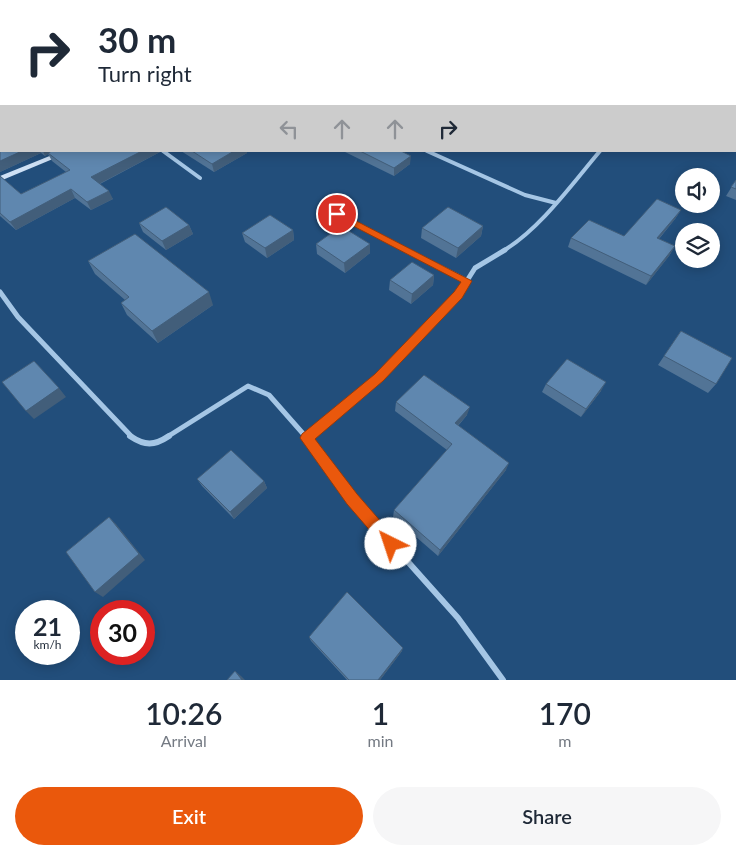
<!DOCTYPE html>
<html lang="en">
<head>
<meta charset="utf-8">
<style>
	:root { --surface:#fff; --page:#f6f6f7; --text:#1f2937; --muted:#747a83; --accent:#ea580c }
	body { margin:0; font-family:Lato,sans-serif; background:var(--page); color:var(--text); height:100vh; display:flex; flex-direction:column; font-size:19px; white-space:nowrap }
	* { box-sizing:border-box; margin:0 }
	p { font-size:16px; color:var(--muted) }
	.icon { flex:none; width:28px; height:28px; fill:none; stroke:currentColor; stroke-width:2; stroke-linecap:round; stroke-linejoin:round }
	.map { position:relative; height:680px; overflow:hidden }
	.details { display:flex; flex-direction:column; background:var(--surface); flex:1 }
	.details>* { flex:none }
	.banner { position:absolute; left:0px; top:0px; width:736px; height:152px; box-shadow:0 2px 12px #0003; background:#fff; color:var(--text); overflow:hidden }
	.controls { position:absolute; left:675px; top:168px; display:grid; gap:10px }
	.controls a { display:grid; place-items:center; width:45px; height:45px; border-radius:50%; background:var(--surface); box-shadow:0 2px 12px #0003; font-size:25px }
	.speed { position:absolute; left:15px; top:600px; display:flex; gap:10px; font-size:25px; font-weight:700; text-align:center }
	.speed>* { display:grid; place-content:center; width:65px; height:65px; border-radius:50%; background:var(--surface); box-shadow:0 2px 12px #0003; line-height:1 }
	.speed small { font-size:12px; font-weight:400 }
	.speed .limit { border:8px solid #d22; background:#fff; color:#111 }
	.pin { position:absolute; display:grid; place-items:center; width:42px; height:42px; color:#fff; margin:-21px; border:2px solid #fff; border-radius:50%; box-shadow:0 1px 5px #0007 }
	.me { position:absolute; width:55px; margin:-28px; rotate:319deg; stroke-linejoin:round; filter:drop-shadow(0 0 4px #0008) }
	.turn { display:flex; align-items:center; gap:18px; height:105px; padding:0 15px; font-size:22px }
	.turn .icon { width:65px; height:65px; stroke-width:2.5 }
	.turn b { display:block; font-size:35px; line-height:42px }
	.lanes { display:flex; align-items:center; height:48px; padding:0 15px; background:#0003; justify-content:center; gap:25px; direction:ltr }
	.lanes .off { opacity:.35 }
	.eta { display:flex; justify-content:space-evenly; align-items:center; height:85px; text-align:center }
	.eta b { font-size:30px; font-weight:600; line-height:35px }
	.button { display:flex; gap:10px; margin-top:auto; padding:10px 15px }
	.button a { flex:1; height:58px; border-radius:30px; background:var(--accent); color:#fff; font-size:20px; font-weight:600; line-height:58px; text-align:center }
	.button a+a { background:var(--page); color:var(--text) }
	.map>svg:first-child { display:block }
</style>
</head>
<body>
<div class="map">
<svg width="736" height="680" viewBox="0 0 736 680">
	<rect width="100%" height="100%" fill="#224e7b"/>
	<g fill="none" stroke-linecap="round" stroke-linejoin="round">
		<!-- street-far3 -->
		<path stroke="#a5c6e5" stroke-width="3" d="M7,1L11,0"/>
		<!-- street-far2 -->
		<path stroke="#a5c6e5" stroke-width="4" d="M163,151L200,178
			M427,151L525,195L556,203
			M321,206L409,251
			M503,251C540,229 572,184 600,151"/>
		<!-- street-far1 -->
		<path stroke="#a5c6e5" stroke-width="5" d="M406,250L467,281
			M0,292L18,317L132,437
			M167,437L248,386L269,395L306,437
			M308,437L379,378L458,295L475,268L505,250"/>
		<!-- street -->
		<path stroke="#a5c6e5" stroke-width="6" d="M130,436C145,446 154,446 169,436
			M305,436L307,438
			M310,436L307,438L352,499L458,618L503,680"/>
		<!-- secondary -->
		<path fill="#cfe1f5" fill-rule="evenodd" d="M62,151H72L0,181V176Z"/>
	</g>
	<!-- wall -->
	<path fill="#527496" d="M735,13H736V54H735Z
		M0,113L1,151H160V152L100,184L113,199L91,210L75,198L16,230L0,216V176L21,194L66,172L52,161L48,154L45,156L41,153L0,172Z
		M181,151H247V153L214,172Z
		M343,151H401L410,164L394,176Z
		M736,180V200L726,196Z
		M681,210L675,219L659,239L675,246L669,256L646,285L568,247L571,238L624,236Z
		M139,223L189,225L193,234L166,250L143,232Z
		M483,226L481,236L456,258L421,238L422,228Z
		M293,230L294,240L267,258L245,242L242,233Z
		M316,244L370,253L345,273L317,254Z
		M88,261L213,305L158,343L127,315L121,303L125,300L95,274Z
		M434,275L433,285L411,304L389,290L390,280Z
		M681,331L716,384L708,393L658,365Z
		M546,384L601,391L581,417L542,392Z
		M396,402L467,415L458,426L506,470L438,556L393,517L394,510L447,450L395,411Z
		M197,479L264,481L267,488L234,519L202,486Z
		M309,637L402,651L380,680H347L311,641Z"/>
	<!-- shaded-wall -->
	<path fill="#425e7a" d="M22,151H40L41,153L0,172V161Z
		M43,151H56L48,153V154L45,156Z
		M142,151H160V152L95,186L91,177Z
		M234,151H247V153L214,172L212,164Z
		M411,156L410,164L394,176V168Z
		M71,189L75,198L16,230L10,222Z
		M109,191L113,199L91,210L87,202Z
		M681,210L675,219L651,248L657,238Z
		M189,225L193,234L166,250L162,241Z
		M483,226L481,236L456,258L458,248Z
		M293,230L294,240L267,258L265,248Z
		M370,244V253L345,273L344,263Z
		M675,246L669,256L646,285L651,276Z
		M434,275L433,285L411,304L412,294Z
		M209,292L213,305L158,343L152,331Z
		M606,382L601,391L581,417L586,409Z
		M59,388L66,397L34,419L26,411Z
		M470,407L467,415L453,431L455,423Z
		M509,463L506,470L438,556L440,550Z
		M264,481L267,488L234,519L230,512Z
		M109,517L116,524L145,560L103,597L95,592Z
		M403,648L402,651L380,680H378Z
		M235,671L241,676L245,680H242Z"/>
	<!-- building -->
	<path fill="#5f87af" stroke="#425e7a" d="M51,0H386L383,1H47Z
		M409,0H584L589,1H408Z
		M613,0H671L677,1H612Z
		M735,13H736V45H735Z
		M1,25V47L0,46V26Z
		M0,113H1V151H22L0,161Z
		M52,151H142L91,177L109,191L87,202L71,189L10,222L0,213V176L21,194L70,170L48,153Z
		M192,151H234L212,164Z
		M360,151H401L411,156L394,168Z
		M736,180V189L731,187Z
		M657,199L681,210L657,238L675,246L651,276L571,238L589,220L624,236Z
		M166,207L189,225L162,241L139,223Z
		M448,207L483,226L458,248L422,228Z
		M270,215L293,230L265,248L242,233Z
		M341,226L370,244L344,263L316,244Z
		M135,234L209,292L152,331L121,303L129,297L88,261Z
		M412,262L434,275L412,294L390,280Z
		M681,331L732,358L716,384L664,356Z
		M567,359L606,382L586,409L546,384Z
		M34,361L59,388L26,411L2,382Z
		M424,375L470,407L455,423L509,463L440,550L394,510L452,444L396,402Z
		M231,450L264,481L230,512L197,479Z
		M109,517L139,554L95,592L66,552Z
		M347,592L403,648L378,680H349L309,637Z
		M235,671L242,680H227Z"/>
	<!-- route -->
	<path fill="#ea580c" stroke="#983908" d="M337,211L472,281L462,298L383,381L315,439L357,494L396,539L398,544L396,549L391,552L386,549L347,504L300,438L302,434L375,374L454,292L461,282L334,216L332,214Z"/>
</svg>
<div class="controls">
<a><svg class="icon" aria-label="sound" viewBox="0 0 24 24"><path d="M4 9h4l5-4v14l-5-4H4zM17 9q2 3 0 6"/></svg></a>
<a><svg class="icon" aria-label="layers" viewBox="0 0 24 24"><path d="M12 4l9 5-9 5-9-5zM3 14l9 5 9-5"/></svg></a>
</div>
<div class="speed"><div>21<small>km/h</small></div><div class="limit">30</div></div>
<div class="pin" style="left:337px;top:214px;background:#d93025"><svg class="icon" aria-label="arrive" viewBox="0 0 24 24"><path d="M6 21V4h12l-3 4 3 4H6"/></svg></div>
<svg class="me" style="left:391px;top:544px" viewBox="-20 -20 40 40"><circle r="19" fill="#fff"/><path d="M0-13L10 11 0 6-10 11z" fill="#ea580c"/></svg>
<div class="banner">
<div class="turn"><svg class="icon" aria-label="right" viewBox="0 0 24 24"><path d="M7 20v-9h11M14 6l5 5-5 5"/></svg><div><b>30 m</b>Turn right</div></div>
<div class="lanes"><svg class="icon off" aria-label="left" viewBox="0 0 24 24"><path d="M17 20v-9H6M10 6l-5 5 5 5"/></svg><svg class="icon off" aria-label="ahead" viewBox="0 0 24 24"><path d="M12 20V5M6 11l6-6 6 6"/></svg><svg class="icon off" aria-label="ahead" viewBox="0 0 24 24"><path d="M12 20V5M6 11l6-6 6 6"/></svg><svg class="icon" aria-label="right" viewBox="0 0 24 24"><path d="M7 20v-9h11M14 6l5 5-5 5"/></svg></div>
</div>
</div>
<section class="details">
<div class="eta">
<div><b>10:26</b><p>Arrival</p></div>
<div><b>1</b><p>min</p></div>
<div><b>170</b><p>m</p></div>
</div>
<div class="button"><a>Exit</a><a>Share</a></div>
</section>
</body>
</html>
